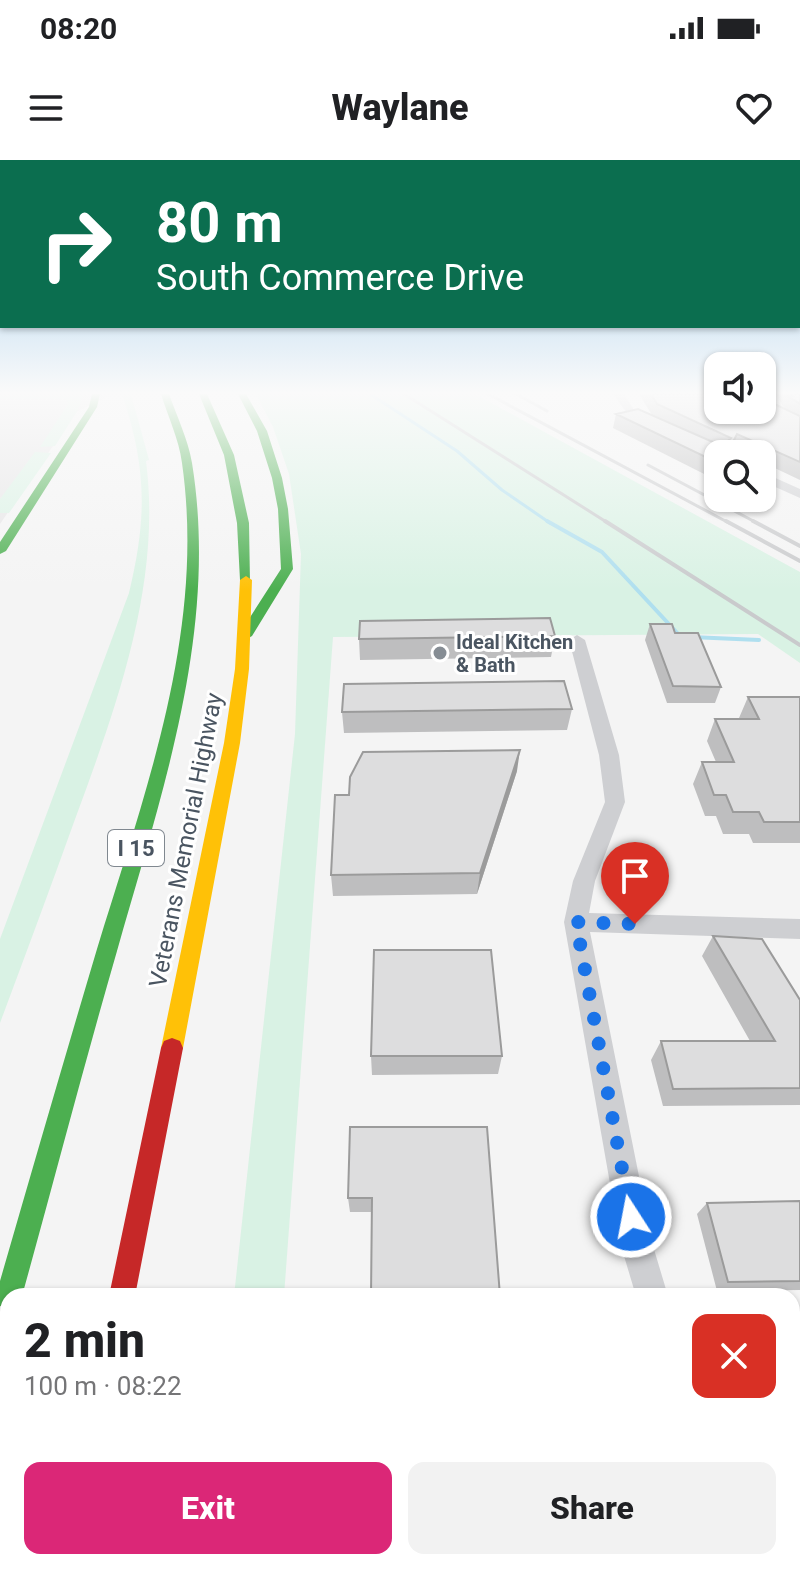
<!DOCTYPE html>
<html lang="en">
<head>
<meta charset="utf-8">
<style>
	:root { --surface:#fff; --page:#f2f2f2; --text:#202124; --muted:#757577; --accent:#db2777 }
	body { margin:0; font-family:Roboto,sans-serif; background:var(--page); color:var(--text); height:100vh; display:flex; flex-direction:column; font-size:30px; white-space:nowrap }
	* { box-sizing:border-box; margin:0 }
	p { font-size:26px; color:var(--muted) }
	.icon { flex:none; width:44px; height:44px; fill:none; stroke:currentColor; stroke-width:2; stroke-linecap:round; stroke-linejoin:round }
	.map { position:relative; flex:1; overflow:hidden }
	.side { position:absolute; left:0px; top:1128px; width:800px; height:282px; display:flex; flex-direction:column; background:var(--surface); border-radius:24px 24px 0 0; box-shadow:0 2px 6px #0004 }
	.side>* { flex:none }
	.banner { position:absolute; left:0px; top:0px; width:800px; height:168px; box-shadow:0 2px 6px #0004; background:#0b6e4f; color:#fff; overflow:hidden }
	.fabs { position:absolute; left:704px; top:192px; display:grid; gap:16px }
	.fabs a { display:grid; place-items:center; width:72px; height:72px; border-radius:16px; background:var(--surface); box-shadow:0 2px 6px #0004; font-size:40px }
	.pin { position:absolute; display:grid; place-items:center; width:68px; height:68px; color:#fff; margin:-82px -34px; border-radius:50% 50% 50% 0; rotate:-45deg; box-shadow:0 0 8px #0007 }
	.pin .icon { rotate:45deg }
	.me { position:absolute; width:88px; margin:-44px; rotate:349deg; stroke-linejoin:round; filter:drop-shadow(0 0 6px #0008) }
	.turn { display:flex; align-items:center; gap:28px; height:168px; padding:0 24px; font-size:36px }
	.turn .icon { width:104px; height:104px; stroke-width:2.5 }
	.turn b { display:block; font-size:56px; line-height:68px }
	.round { display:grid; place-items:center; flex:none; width:84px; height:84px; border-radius:16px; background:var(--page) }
	.headline { display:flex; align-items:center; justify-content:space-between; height:136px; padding:0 24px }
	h1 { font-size:48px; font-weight:800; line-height:60px }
	.button { display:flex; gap:16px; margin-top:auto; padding:16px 24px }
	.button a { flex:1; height:92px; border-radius:16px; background:var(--accent); color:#fff; font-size:32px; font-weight:800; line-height:92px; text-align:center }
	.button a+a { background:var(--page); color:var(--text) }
	.status { display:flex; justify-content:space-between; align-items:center; height:56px; padding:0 40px; background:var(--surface); direction:ltr }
	.status svg { height:22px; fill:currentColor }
	header { display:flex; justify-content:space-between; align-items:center; height:104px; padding:0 24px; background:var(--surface); font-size:36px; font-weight:800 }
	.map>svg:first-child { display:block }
</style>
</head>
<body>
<div class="status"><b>08:20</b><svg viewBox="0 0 49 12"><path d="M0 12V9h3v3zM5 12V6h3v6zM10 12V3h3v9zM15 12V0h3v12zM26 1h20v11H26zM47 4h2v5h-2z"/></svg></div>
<header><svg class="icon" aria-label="menu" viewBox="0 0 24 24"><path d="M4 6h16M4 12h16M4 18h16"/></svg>Waylane<svg class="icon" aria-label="heart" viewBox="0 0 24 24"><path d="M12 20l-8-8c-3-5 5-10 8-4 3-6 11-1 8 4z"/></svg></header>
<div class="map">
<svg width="800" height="1409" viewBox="0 0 800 1409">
	<rect width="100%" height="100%" fill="#f4f4f4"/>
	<!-- education -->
	<path fill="#e6e5e6" d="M0,234H113L76,252L0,364Z"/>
	<!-- green -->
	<path fill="#d9f2e4" d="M0,234H83V235L78,250L55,286L40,287L68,244L66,239H0Z
		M122,234H131L149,300L146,301C162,424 116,548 74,662C50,729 25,796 0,863V779L129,433C147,358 147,308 122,234Z
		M256,234H475L800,412V503L758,474L333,477L284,1136H234L295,574L301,394L289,314L273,267Z
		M35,292L51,293L9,353H0V339Z"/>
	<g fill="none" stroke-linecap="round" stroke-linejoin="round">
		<!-- stream-far1 -->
		<path stroke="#afdfef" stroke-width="3" d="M370,234L457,291L502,330L550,363"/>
		<!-- stream -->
		<path stroke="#afdfef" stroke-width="4" d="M547,361L602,392L680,476
			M691,477L759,480"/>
		<!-- street -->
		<path fill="#cecfd2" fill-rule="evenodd" d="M614,234H624L634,250L656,262V266C636,267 623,250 614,234Z
			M762,312L800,329V338L762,321Z
			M577,475L585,480L619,595L625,642L595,721L589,753L800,759V779L590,772L653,1086L668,1136H636L621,1086L564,762L573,721L605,642L599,595L569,480Z
			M728,1402H768L771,1409H731Z"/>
		<!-- fast -->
		<path fill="#4caf50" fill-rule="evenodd" d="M92,234H100L97,247L6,391L0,394V382L89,247Z
			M161,234H169C177,257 188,279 192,303C219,470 162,632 117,791C84,905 54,1021 22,1136H8V1149L0,1146V1121C32,1010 64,900 97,789C145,632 206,471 182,303C179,279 168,257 161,234Z
			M199,234H207L234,295L249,363L250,423L240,420L237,363L224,295Z
			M238,234H246L267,271L282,318L288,349L293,409L252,476L245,480L238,476L281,409L278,349L272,318L257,271Z"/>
		<!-- slow -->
		<path fill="#ffc107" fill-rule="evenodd" d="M246,416L252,420L249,509L240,583L183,888L180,895L172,898L164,895L161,888L224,583L235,509L240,420Z"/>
		<!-- jam -->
		<path fill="#c62828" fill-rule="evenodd" d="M172,878L180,881L183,888L135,1136H109L161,888L164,881Z
			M53,1402H85L84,1409H52Z"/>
		<!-- rail-far1 -->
		<path stroke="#c9cacc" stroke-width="3" d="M404,234L608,363
			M488,234L729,363
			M516,234L547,251
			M648,305L757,363"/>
		<!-- rail -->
		<path stroke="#c9cacc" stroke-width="4" d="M605,361L800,485
			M726,361L800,401
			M753,361L800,386"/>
	</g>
	<!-- wall -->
	<path fill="#bebebf" d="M639,234H718L784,248L776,234H800V320L762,302V294H744L732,289L718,294V317L716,320L613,268L616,254L652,255Z
		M650,464L721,527L715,543H667L645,480Z
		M555,476L551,497L360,500L359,479Z
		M748,537H800V683H753L749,674H723L716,656H705L693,624L702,602H716L707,581L715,559H740L739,558Z
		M572,549L567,570L344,573L342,552Z
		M517,611L477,734L333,736L331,715L349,635Z
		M713,776L800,840V945L663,946L651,900L661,881H750L702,796Z
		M371,896H502L498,914L372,915Z
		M350,967L500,1136L372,1052H350L348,1038Z
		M800,1041V1130L717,1131L697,1054L707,1043Z
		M800,1251V1329L792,1310V1253Z"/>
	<!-- shaded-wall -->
	<path fill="#9b9b9b" d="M737,274L730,294H727Z
		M520,590L517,611L477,734L480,713Z"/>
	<!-- building -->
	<path fill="#ddddde" stroke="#9b9b9b" stroke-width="2" d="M651,234H718V250H762V239H764L800,256V302L737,274L727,294H718V303L616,254L638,249L722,286L731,278L657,244Z
		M791,234H800V244L788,236H793Z
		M550,458L555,476L359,479L360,461Z
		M650,464H672L675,473H698L721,527L673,526Z
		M564,521L572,549L342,552L344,524Z
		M748,537H800V662H764L759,652H733L726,635H714L702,602H734L715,559H759Z
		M520,590L480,713L331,715L335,635H349L350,617L363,592Z
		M713,776L762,779L800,840V928L673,929L661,881H775Z
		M374,790H491L502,896H371Z
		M350,967H487L500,1136H371L372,1038H348Z
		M800,1041V1121L728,1122L707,1043Z
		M800,1251V1275L792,1257V1253Z
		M454,1402H600L601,1409H454Z"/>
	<!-- sky -->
	<linearGradient id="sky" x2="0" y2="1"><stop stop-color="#91c5eb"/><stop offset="0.54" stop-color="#fafafa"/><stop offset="1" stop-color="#fafafa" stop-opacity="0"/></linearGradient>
	<rect width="800" height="431" fill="url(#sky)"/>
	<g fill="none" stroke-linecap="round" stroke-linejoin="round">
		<!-- route -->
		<path stroke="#1a73e8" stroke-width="14" stroke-dasharray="0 25.2" d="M631,1057L576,762L635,764"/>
	</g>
	<!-- markers -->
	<circle fill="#868d94" stroke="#fff" stroke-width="3" cx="440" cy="493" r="8"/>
	<g text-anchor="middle" stroke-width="6" stroke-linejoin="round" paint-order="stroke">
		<!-- far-poi labels -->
		<g font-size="20" font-weight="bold" fill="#4a5561" stroke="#fff" text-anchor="start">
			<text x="456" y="489">Ideal Kitchen<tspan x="456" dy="23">&amp; Bath</tspan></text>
		</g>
		<!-- shield labels -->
		<rect fill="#fff" stroke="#808890" stroke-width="2" x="108" y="670" width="56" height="36" rx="6"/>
		<g font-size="22" font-weight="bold" fill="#4a5561">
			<text x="136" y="696">I 15</text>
		</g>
		<!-- street labels -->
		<g font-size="24" fill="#4a5561" stroke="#fff">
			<text transform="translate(186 680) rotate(-79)" y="8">Veterans Memorial Highway</text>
		</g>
	</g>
</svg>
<div class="fabs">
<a><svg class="icon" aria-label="sound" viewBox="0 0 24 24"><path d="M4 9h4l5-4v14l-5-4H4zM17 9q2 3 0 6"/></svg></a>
<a><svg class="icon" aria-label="search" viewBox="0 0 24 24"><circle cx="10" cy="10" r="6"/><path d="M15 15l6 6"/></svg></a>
</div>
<div class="pin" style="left:635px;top:764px;background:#d93025"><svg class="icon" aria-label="arrive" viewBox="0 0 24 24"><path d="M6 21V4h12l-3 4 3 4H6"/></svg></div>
<svg class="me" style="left:631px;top:1057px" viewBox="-20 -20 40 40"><circle r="17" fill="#1a73e8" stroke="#fff" stroke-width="3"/><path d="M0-11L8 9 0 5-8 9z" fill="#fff"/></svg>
<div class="banner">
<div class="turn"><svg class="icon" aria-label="right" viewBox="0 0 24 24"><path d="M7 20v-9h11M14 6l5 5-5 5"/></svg><div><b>80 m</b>South Commerce Drive</div></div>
</div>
<section class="side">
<div class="headline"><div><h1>2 min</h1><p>100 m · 08:22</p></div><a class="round" style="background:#d93025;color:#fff"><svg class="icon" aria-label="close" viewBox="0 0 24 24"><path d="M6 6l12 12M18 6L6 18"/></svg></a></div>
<div class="button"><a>Exit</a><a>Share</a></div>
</section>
</div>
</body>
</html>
